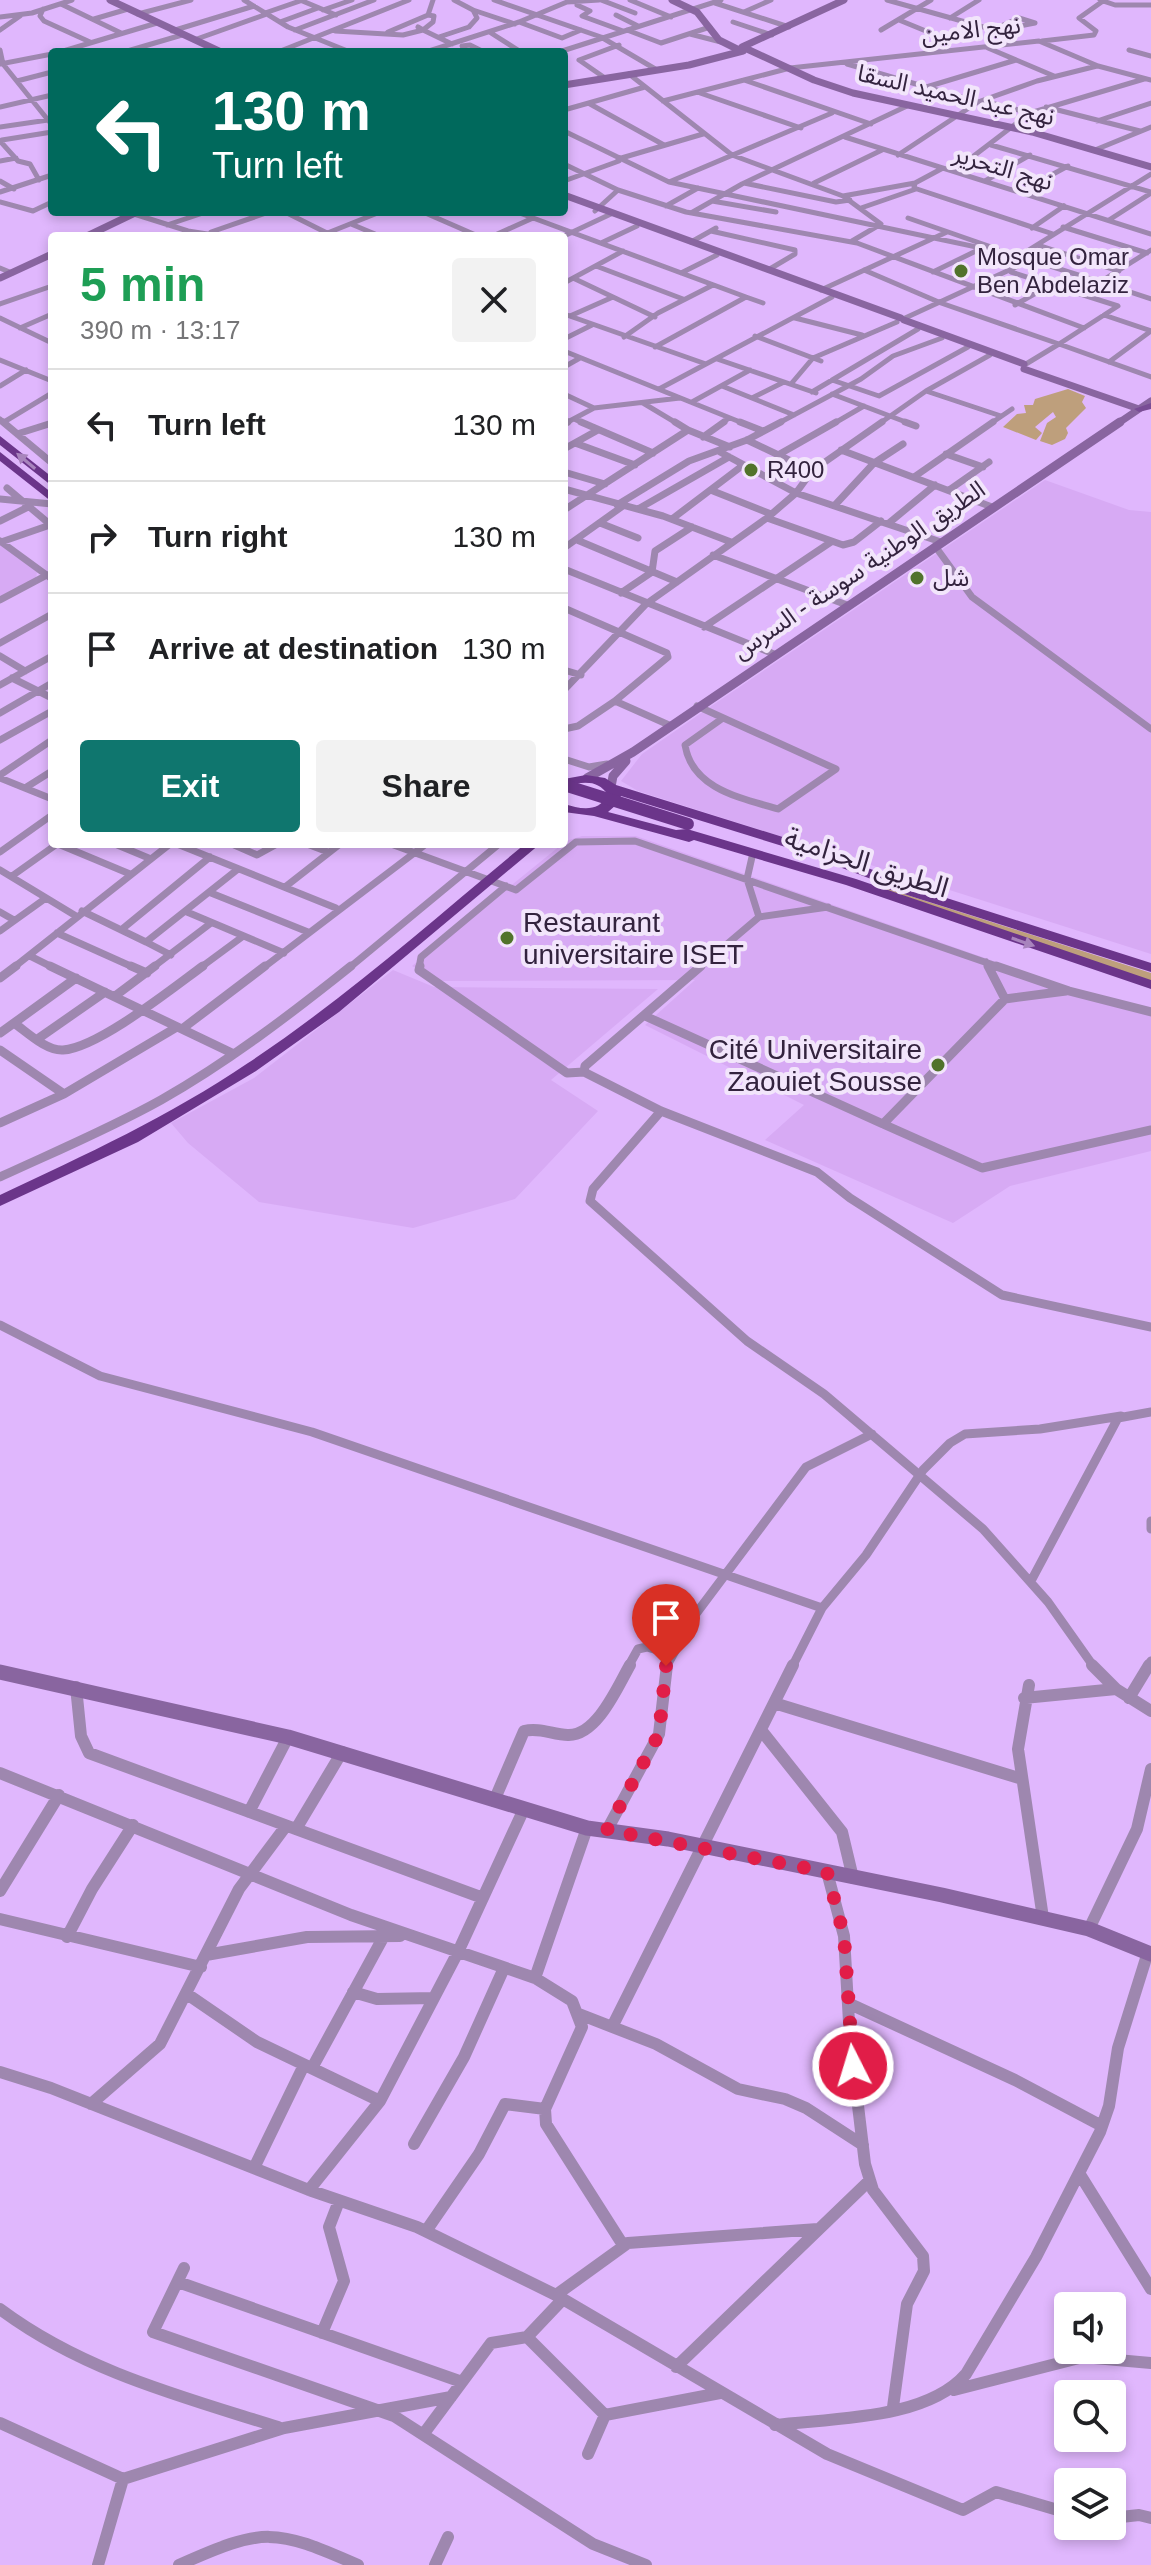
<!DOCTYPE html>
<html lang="en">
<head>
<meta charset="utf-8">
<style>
	:root { --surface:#fff; --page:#f2f2f2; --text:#202124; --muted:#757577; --line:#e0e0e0; --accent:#0f766e }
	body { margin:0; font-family:Arial,"Noto Sans Arabic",sans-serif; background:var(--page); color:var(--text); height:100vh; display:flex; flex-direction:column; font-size:30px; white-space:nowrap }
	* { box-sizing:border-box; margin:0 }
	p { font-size:26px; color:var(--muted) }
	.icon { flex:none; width:44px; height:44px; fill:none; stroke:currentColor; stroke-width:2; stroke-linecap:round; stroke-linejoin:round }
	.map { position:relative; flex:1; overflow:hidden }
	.drawer { position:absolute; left:48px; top:232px; width:520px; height:616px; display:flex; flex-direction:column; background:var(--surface); border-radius:8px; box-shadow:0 4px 12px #0003 }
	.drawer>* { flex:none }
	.banner { position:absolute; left:48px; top:48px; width:520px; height:168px; border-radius:8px; box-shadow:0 4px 12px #0003; background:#00695c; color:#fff; overflow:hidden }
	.controls { position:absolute; left:1054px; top:2292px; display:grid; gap:16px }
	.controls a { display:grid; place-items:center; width:72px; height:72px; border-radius:8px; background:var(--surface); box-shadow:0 4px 12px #0003; font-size:40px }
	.pin { position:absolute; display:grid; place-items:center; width:68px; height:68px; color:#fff; margin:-82px -34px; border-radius:50% 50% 50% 0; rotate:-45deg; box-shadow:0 0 8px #0007 }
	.pin .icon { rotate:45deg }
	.me { position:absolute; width:88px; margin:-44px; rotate:355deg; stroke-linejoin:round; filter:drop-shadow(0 0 6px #0008) }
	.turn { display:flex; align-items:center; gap:28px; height:168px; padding:0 32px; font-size:36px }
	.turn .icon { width:104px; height:104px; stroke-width:2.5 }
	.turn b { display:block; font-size:56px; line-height:68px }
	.round { display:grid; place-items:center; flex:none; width:84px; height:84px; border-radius:8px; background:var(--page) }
	.head { display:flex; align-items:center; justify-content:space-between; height:136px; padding:0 32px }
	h1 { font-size:48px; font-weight:700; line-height:60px; color:#1e9e55 }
	.cta { display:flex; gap:16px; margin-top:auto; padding:16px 32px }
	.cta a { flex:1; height:92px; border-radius:8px; background:var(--accent); color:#fff; font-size:32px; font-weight:700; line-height:92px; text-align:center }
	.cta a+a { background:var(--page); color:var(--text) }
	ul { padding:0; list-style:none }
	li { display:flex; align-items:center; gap:24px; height:112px; padding:0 32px; border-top:2px solid var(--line) }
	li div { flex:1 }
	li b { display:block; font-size:30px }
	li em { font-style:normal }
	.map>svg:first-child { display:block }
</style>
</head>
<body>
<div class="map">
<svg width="1151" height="2565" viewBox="0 0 1151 2565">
	<rect width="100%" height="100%" fill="#e0b7fd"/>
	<!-- built -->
	<path fill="#d7aaf4" d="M1045,480L1129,510L1151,512V954L638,791L621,781L642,754L707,709Z
		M0,544L37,572L36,579L0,599Z
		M582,836H636L1068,987L1151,1008V1151L1010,1186L953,1223L765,1140L804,1105L645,1025L695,980L439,981L412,966L566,841Z
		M393,970L434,987L658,989L551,1080L598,1111L515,1199L413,1228L259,1202L188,1143L171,1123L254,1078Z"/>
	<!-- green -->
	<path fill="#be9f7c" d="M1068,389L1085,396L1082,402L1086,408L1066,428L1068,433L1065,439L1052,445L1040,441L1047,423L1056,417L1053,412L1035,427L1042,433L1036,440L1003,427L1017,414L1026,413L1024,405H1033L1035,399Z
		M882,887L1151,973V981L881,888Z"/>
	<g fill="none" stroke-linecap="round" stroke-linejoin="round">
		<!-- street-far3 -->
		<path stroke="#9e87af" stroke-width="5" d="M244,0L288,27L350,52
			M300,0L336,15
			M494,0L601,37L657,70
			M601,0L635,13
			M630,0L671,17
			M887,0L994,30L1009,44
			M1100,0L1115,5H1151
			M715,3L789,27
			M61,4L121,33
			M577,5L590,11L582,16L623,31
			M43,9L40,16L44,21L90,42
			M323,10L352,0
			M473,10L515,24
			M744,12L771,0
			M265,13L303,0
			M138,14L191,0
			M616,15L638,26
			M0,17L32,13L72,0
			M950,18L979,0
			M94,19L128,9
			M899,20L938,36
			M280,22L318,8
			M733,22L772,35
			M418,27L423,30L433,22L434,16L428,15
			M0,30L20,16
			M295,30L374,0
			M581,30L562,38L519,22L567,2L599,0
			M627,30L661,43L710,27
			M881,30L931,0
			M992,30L1019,18L1035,23L995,31
			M172,31L254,6
			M335,31L403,35L423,30L452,44
			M388,32L428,15L433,0
			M491,33L521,52
			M690,34L721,42
			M439,37L469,27L477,18L473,10L454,0
			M194,40L267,14
			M1042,41L1094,35L1096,31L1079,18L1103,1
			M462,46L470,45L484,52
			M988,48L1054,76
			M0,50L3,64L52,125
			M1129,50L1151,56
			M60,52L157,23
			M124,52L182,35
			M202,52L214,49
			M278,52L409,0
			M426,52L519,22
			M559,52L721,0
			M0,64L52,54
			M847,64L978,102
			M629,74L732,155L843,196L881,224L852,241
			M605,78L579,60L619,45
			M744,80L790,68L1039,41L1098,66L1151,80
			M17,81L52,72
			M923,88L1016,60
			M700,93L801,128
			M663,101L744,80L871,124
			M983,101L1030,113
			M590,104L664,145
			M0,107L52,95
			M1046,107L1140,131
			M564,110L645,87
			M832,113L669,182L1019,256
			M1097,121L1151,103
			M0,127L48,120
			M564,131L669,182
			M845,137L1151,234
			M2,140L52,132
			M0,141L18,161L30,164L39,180
			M991,145L1151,192
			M1095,150L1151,127
			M898,155L978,102L1037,81L1097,66
			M618,159L703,134
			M0,161L16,158
			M564,164L618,190L686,212L857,243L1084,328
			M943,168L915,183L914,188L1053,234
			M954,171L1030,113L1144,79
			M1151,174L1019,256L1100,282L1151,250
			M0,181L14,189
			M564,181L619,161
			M985,181L1030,155
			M744,183L836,202L850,200
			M814,183L882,150
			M0,192L52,175
			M1020,192L1068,166
			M843,196L915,183
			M712,201L776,212
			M0,202L33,211L52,202
			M666,206L698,188
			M861,208L916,189
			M595,211L618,190
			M285,212L327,233
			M423,212L478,236
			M517,212L746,297
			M691,213L742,184L907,106
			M134,214L188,231L220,236
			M908,218L997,249
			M1109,220L1151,193
			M351,224L375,234L370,236
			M167,225L206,212
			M1063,227L1147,253
			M1032,228L1064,206
			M711,231L795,250V254L768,270
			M211,232L269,212
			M320,236L380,212
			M493,236L533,218
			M564,236L613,213
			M691,242L716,228
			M601,243L637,226
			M1037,245L1119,271
			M596,266L683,299
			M0,268L12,273
			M864,270L941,303L1059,344L1118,306L1011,272
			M933,272L976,251
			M681,273L717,255
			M573,278L655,317
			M1100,282L1151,299
			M564,283L623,251
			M821,290L947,232
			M0,304L52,286
			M1015,305L1050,285
			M564,314L706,364
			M1104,315L1151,331
			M570,316L613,297
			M0,318L52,343
			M795,318L862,335
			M903,319L1031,260
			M20,328L52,314
			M755,336L821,361
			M624,337L658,313L713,285
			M564,339L592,325
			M655,347L746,297L763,303
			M564,351L745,424
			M717,359L816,393
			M0,360L52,381
			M1109,362L1151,331
			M1026,364L1059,344L1151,377
			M564,367L580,358
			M832,380L879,396L968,347
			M791,384L813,358L897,322
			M0,386L26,370
			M722,386L794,415
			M659,389L832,297
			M926,391L1001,416
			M812,392L918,329
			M564,394L594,408
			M832,394L911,424
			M752,398L784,382
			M692,402L750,370
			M643,403L678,424
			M0,419L6,424
			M574,419L585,424
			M4,422L52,393
			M49,424L52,423
			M564,424L594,408L680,398
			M721,424L729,418
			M777,424L861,379L893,356L942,338
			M833,424L864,406
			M879,424L926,391L990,355
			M990,424L1012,409"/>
		<!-- street-far2 -->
		<path stroke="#9e87af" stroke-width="7" d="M3,422L52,463
			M581,422L653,453
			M675,422L688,430
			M740,422L763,431
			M905,422L916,426
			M564,424L568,422
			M17,434L52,423
			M703,437L724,422
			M747,440L812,471
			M575,443L635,465
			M564,449L598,430
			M841,450L992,507
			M720,452L796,493L941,542
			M946,454L983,467
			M778,455L836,422
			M564,472L605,484
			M914,477L993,422
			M7,488L52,526
			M564,489L663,516L731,542
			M949,490L989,462
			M713,491L771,514
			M0,499L52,504
			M617,505L689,461L747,440L781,422
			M835,505L874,463L903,444
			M638,509L729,457
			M564,510L688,430L730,447
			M767,518L843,545L854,542L881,521
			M672,519L742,466
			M0,521L28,507
			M600,523L638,538
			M889,523L935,485
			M577,540L677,582
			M0,541L52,579
			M1,542L50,525
			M935,546L972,597L1151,729
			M564,548L623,506
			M713,555L847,605
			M564,569L774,654
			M621,593L652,572L655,551L692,527
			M0,600L47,575
			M564,608L667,653L668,657L615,701L669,725
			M704,627L831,542
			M0,643L52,614
			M0,656L25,671
			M564,670L581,675
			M12,678L52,698
			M0,685L52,656
			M564,690L646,604L767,518L796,493L812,471L882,422
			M697,706L836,769L778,809C741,798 692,789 685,745L723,718
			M0,713L52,683
			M564,729L578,726L615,701
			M0,740L52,711
			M564,759L589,767L607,764
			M0,775L52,740
			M0,778L52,799
			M25,788L52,771
			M58,844L130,874
			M115,844L151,859
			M177,844L336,908
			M232,844L257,855L277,844
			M307,844L328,852
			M391,844L516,890L576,842L635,841L1002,968
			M0,852L52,815
			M752,857L747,879L759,917
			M0,870L76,916
			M12,876L57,844
			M285,887L340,844
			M211,893L308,932
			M82,911L146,942
			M0,912L14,920
			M187,912L284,953
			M121,930L210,857
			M0,931L46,898
			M57,933L135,968
			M171,955L146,942L238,869
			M30,956L54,968
			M986,962L989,968
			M13,968L170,844
			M152,968L211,923
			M200,968L242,937
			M263,968L426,844
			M349,968L499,844
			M419,968L421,957L506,886
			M699,968L759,917L828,907"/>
		<!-- street-far1 -->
		<path stroke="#9e87af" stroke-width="9" d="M50,966L234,1054
			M131,966L147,973
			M420,966L419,970L567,1073L584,1072
			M701,966L585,1066L584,1072L661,1111L817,1172L850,1198L1002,1295L1151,1327
			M988,966L1005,999
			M996,966L1069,991L1151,1012
			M0,978L16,966
			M76,978L14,1023C27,1032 46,1051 63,1050C98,1048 174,987 203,966
			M115,996L155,966
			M645,1016L883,1124L1005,999L1066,991
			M182,1029L265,966
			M0,1033L14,1023
			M39,1038L105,992
			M0,1050L64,1094
			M661,1111L593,1189L590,1201L747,1341L824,1394L983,1529L1048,1602L1094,1667
			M0,1123L64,1094L177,1027
			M883,1124L982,1168L1151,1130
			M0,1177C54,1152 109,1129 161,1100C228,1062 291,1014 351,966
			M0,1325L100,1376L312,1432L822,1608
			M1151,1521V1529
			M1031,1581L1118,1418L1151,1412
			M628,1667L638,1649L647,1647L671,1654
			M666,1667L695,1615L806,1467L872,1434
			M792,1667L822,1608L866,1555L923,1470L950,1443L965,1434L1040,1429L1121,1416
			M1147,1667L1151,1661"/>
		<!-- street -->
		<path stroke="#9e87af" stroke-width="12" d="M1092,1665L1116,1689L1151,1711
			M1029,1685L1018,1749L1043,1918
			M76,1687L81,1736L89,1753L483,1898
			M1024,1698L1116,1689
			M1129,1698L1149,1665
			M774,1703L1022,1779
			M761,1730L842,1832L853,1878
			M0,1773L351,1915L535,1978L572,2001L582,2027L545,2109L546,2124L623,2245
			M494,1801L524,1731C540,1727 553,1735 568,1735C597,1736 618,1686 630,1665
			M249,1812L288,1737
			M296,1829L342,1752
			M607,1830L659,1734L667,1665
			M827,1872L844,1936L850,2039L865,2164L873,2190L923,2256L924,2271L907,2304L893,2407
			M0,1891L59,1795
			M0,1919L201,1967
			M1089,1929L1137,1829L1151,1769
			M67,1937L92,1889L133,1825
			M206,1955L307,1937L400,1936
			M535,1978L587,1828
			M353,1992L377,1999L434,1998
			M187,1994L257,2042L380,2101
			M850,2004L1015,2080L1102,2126
			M579,2014L656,2044L738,2089L785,2099L806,2108L863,2145
			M612,2027L793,1665
			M312,2068L384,1936
			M0,2072L51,2088L309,2190L417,2227L556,2295L827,2454L963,2510L996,2492L1068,2513
			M91,2104L160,2044L239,1889L286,1826
			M414,2144L464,2057L504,1968
			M254,2168L304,2065
			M1079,2173L1151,2289
			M309,2190L380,2101L458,1952L523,1811
			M426,2231L479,2154L505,2104L545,2109
			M184,2268L153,2332L394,2416L593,2544L646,2565
			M178,2282L462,2382
			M556,2295L628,2243L818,2229
			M0,2309C83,2371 180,2396 278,2427
			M322,2333L344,2281L329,2227L339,2201
			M527,2337L605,2415
			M676,2367L870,2180
			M954,2390L1083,2357L1151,2363
			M0,2423L123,2479L98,2565
			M775,2425C833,2418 926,2420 966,2374L1036,2257L1100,2132L1109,2106L1118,2048L1148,1952
			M425,2432L491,2343L527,2337L563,2299
			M588,2454L605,2415L720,2393
			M123,2479L284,2428L451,2397
			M1112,2518L1139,2515L1151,2518
			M179,2565C264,2527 274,2528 358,2565
			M435,2565L448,2537"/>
		<!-- secondary-far2 -->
		<path stroke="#8965a0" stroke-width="7" d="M110,0L221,52
			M672,0L697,12L719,40L737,49
			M742,47L844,0
			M747,49L814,80L853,93L1032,132L1151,167
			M564,85L689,65L743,51
			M564,195L901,318
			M87,236L137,212
			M0,278L52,254
			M904,320L1024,364
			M1024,369L1139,409
			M1117,424L1151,401"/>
		<!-- secondary-far1 -->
		<path stroke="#8965a0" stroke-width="9" d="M587,778L633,752L1120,422
			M611,787L613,776L626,761"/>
		<!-- secondary -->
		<path stroke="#8965a0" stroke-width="15" d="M0,1672L288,1737L587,1828L668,1839L942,1895L1089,1929L1151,1954"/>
		<!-- primary -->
		<path fill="#794c95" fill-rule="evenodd" d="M1151,403V409L1139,412L1134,409Z"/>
		<!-- highway -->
		<path fill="#6b358a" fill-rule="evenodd" d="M0,436L52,477V486L0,445Z
			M0,452L52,493V502L0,461Z
			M586,775L605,778L616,785L802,843L910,884L912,887L1151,963V972L888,889L887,885L792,849L621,796L616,805L608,812L676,830L687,829L856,879L1151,980V989L846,885L694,840L689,842L594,816L564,812V804C581,809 598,813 608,795C597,778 581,782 564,787V779Z
			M525,844H540L339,1012L256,1071L138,1142L0,1206V1195C85,1155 170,1116 248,1063C346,998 434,919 525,844Z"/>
		<!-- highway-bridge -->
		<path stroke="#6b358a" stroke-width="12" d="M564,785L688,824"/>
	</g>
	<!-- one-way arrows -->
	<defs><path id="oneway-solid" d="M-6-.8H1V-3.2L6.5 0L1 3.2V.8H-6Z" transform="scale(2)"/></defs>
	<g fill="#a884bd">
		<use href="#oneway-solid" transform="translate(26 461) rotate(-140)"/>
		<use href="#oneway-solid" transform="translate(1023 942) rotate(19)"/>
	</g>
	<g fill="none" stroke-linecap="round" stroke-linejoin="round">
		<!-- route -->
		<path stroke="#e11d48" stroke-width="14" stroke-dasharray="0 25.2" d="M666,1666L659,1734L607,1830L827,1872L844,1936L853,2066"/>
	</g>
	<!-- markers -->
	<g fill="#51732b" stroke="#f2e5fb" stroke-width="3">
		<circle cx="961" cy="271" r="8"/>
		<circle cx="751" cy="470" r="8"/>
		<circle cx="917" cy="578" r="8"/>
		<circle cx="507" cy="938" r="8"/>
		<circle cx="938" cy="1065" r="8"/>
	</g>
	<g text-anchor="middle" stroke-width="8" stroke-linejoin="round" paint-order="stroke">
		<!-- far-street labels -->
		<g font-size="24" fill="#33233e" stroke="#f2e5fb">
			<text transform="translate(971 30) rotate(-6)" y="8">نهج الامين</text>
			<text transform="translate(956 95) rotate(13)" y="8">نهج عبد الحميد السقا</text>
			<text transform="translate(1003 168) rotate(17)" y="8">نهج التحرير</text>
			<text transform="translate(859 570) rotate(-34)" y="8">الطريق الوطنية سوسة - السرس</text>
		</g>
		<!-- far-poi labels -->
		<g font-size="24" fill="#33233e" stroke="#f2e5fb" text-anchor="start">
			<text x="977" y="265">Mosque Omar<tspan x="977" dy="28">Ben Abdelaziz</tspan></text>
			<text x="767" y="478">R400</text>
			<text x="933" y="586">شل</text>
		</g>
		<!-- street labels -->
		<g font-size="28" fill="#33233e" stroke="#f2e5fb">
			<text transform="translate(867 862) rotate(18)" y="10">الطريق الحزامية</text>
		</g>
		<!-- poi labels -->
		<g font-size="28" fill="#33233e" stroke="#f2e5fb" text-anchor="start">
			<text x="523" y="932">Restaurant<tspan x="523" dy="32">universitaire ISET</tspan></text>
			<text x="922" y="1059" text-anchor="end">Cité Universitaire<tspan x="922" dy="32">Zaouiet Sousse</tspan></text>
		</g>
	</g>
</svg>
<div class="controls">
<a><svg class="icon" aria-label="sound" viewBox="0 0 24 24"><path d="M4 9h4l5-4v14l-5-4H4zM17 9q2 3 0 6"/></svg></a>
<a><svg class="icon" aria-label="search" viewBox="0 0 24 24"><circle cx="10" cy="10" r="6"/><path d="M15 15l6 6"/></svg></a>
<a><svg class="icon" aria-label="layers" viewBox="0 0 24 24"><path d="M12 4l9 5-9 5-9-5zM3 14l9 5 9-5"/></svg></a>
</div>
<div class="pin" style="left:666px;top:1666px;background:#d93025"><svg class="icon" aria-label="arrive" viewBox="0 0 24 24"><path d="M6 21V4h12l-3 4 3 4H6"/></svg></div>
<svg class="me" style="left:853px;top:2066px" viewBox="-20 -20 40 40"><circle r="17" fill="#e11d48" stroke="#fff" stroke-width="3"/><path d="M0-11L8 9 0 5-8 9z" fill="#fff"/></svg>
<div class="banner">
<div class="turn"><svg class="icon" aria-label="left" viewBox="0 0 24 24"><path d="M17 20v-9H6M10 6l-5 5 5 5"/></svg><div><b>130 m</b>Turn left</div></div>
</div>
<section class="drawer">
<div class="head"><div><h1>5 min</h1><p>390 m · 13:17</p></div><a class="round"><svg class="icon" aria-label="close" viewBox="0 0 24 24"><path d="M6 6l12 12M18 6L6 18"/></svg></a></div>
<ul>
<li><svg class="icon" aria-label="left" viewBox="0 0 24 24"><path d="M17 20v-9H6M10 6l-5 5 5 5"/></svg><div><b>Turn left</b></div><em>130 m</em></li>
<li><svg class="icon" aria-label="right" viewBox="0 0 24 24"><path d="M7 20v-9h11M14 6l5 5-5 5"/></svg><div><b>Turn right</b></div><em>130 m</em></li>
<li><svg class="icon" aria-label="arrive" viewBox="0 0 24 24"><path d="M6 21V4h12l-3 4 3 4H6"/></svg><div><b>Arrive at destination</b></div><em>130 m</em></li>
</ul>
<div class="cta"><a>Exit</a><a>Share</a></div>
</section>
</div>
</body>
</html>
